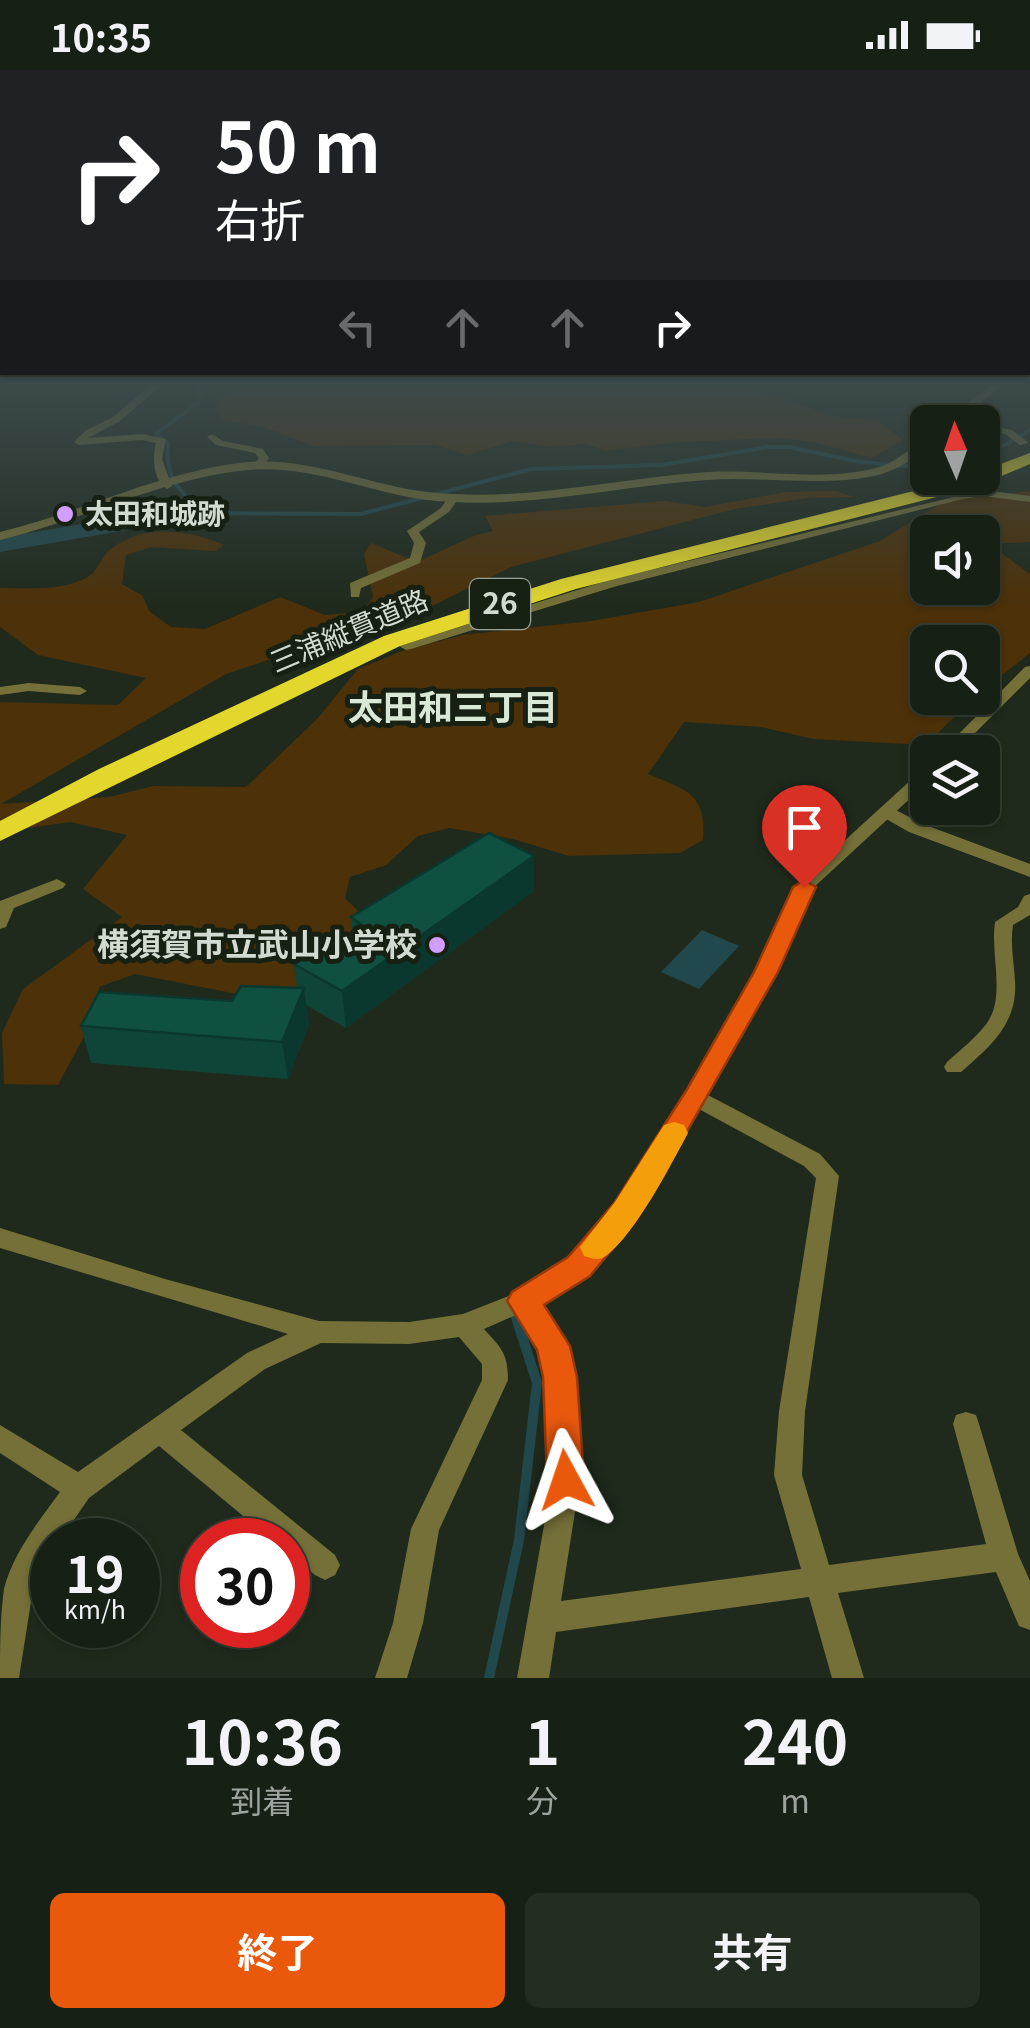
<!DOCTYPE html>
<html lang="ja">
<head>
<meta charset="utf-8">
<style>
	:root { --surface:#172015; --page:#242d22; --text:#f1f3f6; --muted:#9ea3a0; --line:#363e34; --accent:#ea580c }
	body { margin:0; font-family:Georgia,"Noto Sans JP",serif; background:var(--page); color:var(--text); height:100vh; display:flex; flex-direction:column; font-size:38px; white-space:nowrap }
	* { box-sizing:border-box; margin:0 }
	p { font-size:32px; color:var(--muted) }
	.icon { flex:none; width:55px; height:55px; fill:none; stroke:currentColor; stroke-width:2; stroke-linecap:round; stroke-linejoin:round }
	.map { position:relative; height:1608px; overflow:hidden }
	.drawer { display:flex; flex-direction:column; background:var(--surface); flex:1 }
	.drawer>* { flex:none }
	.top-card { position:absolute; left:0px; top:0px; width:1030px; height:305px; box-shadow:0 2px 8px #0004,0 0 0 2px var(--line); background:#202124; color:#fff; overflow:hidden }
	.needle { width:65px; rotate:358deg }
	.fabs { position:absolute; left:910px; top:335px; display:grid; gap:20px }
	.fabs a { display:grid; place-items:center; width:90px; height:90px; border-radius:15px; background:var(--surface); box-shadow:0 2px 8px #0004,0 0 0 2px var(--line); font-size:50px }
	.speed { position:absolute; left:30px; top:1448px; display:flex; gap:20px; font-size:50px; font-weight:700; text-align:center }
	.speed>* { display:grid; place-content:center; width:130px; height:130px; border-radius:50%; background:var(--surface); box-shadow:0 2px 8px #0004,0 0 0 2px var(--line); line-height:1 }
	.speed small { font-size:25px; font-weight:400 }
	.speed .limit { border:15px solid #d22; background:#fff; color:#111 }
	.pin { position:absolute; display:grid; place-items:center; width:85px; height:85px; color:#fff; margin:-102px -42px; border-radius:50% 50% 50% 0; rotate:-45deg; box-shadow:0 0 10px #0007 }
	.pin .icon { rotate:45deg }
	.me { position:absolute; width:110px; margin:-55px; rotate:355deg; stroke-linejoin:round; filter:drop-shadow(0 0 8px #0008) }
	.turn { display:flex; align-items:center; gap:35px; height:210px; padding:0 50px; font-size:45px }
	.turn .icon { width:130px; height:130px; stroke-width:2.5 }
	.turn b { display:block; font-size:70px; line-height:85px }
	.lanes { display:flex; align-items:center; height:95px; padding:0 50px; background:#0003; justify-content:center; gap:50px; direction:ltr }
	.lanes .off { opacity:.35 }
	.eta { display:flex; justify-content:space-evenly; align-items:center; height:170px; text-align:center }
	.eta b { font-size:60px; font-weight:700; line-height:70px }
	.action { display:flex; gap:20px; margin-top:auto; padding:20px 50px }
	.action a { flex:1; height:115px; border-radius:15px; background:var(--accent); color:#fff; font-size:40px; font-weight:700; line-height:115px; text-align:center }
	.action a+a { background:var(--page); color:var(--text) }
	.status { display:flex; justify-content:space-between; align-items:center; height:70px; padding:0 50px; background:var(--surface); direction:ltr }
	.status svg { height:28px; fill:currentColor }
	.map>svg:first-child { display:block }
</style>
</head>
<body>
<div class="status"><b>10:35</b><svg viewBox="0 0 49 12"><path d="M0 12V9h3v3zM5 12V6h3v6zM10 12V3h3v9zM15 12V0h3v12zM26 1h20v11H26zM47 4h2v5h-2z"/></svg></div>
<div class="map">
<svg width="1030" height="1608" viewBox="0 0 1030 1608">
	<rect width="100%" height="100%" fill="#1f2a1c"/>
	<!-- green -->
	<path fill="#4c3109" fill-rule="evenodd" d="M234,312H722L783,327L828,346L877,350L903,370L872,388L814,372L779,368L681,372L606,381L586,374L550,377L512,371L468,385L435,375L312,376L264,357L223,350L215,337Z
		M836,421L854,427L807,428L735,439L511,497L430,537L226,604L1,734L109,727L153,716L246,717L317,649L358,599L402,581L462,565L591,551L699,532L880,471L945,431L1030,421V472L989,474L1030,504V583L983,620L982,572H928V628H973L926,675L813,669L761,657L684,652L648,704C686,720 707,723 703,770L680,783L569,786L513,769L449,758L418,766L386,795L350,807L345,828L375,858L340,899L268,930L135,904L99,917L95,946L58,1015L4,1014L2,963L23,919L122,847L83,819L127,765L70,752L0,762V632L118,635L146,608L38,585L0,557V518C27,518 62,521 86,508C100,500 100,487 111,479C144,453 189,460 224,475L216,481L152,477L126,485L122,514L143,526L149,541L171,557L205,559L280,527L325,545L362,542L373,527L364,484L371,473L417,492L476,465L493,461L485,446L665,431L705,437L786,422ZM928,462H982V518H928Z"/>
	<!-- water -->
	<path fill="#21484d" d="M702,860L739,876L699,919L661,902Z"/>
	<g fill="none" stroke-linecap="round" stroke-linejoin="round">
		<!-- stream-far1 -->
		<path stroke="#21484d" stroke-width="4" d="M200,312L199,332L156,364L168,373C166,399 172,416 193,432L187,443L361,444L531,399L661,395L768,377H789L860,392L904,396L928,392
			M982,377L1005,375L1030,360"/>
		<!-- stream -->
		<path stroke="#21484d" stroke-width="10" d="M489,1608L519,1470L537,1313L516,1247"/>
		<!-- river -->
		<path fill="#21484d" fill-rule="evenodd" d="M187,436L198,443L195,448L0,482V468Z"/>
		<!-- minor -->
		<path fill="#747038" fill-rule="evenodd" d="M154,312H165L120,351L88,368L142,364L166,369L162,389L172,416L167,419C153,409 152,389 156,373L142,370L79,375L74,372L85,361L113,347Z
			M982,354L1012,360L1029,373L1020,375L1005,364L982,360Z
			M212,364L223,371L263,379L269,388L262,398H254L253,396L259,388L255,383L216,375L207,367Z
			M983,420L1030,426V432L983,426L963,429L617,516L411,579L406,580L399,576L609,510Z
			M449,426L459,428L449,442L419,462L426,473L420,493L361,518L359,527H351L350,513L410,488L414,473L407,461L441,438Z
			M1030,596V608L956,682H941L1025,597Z
			M29,613L80,617L87,621L80,625L29,621L0,625V617Z
			M928,698V712L812,819L776,902L706,1024L820,1084L839,1106L805,1341L802,1405L829,1495L986,1474L953,1354L956,1345L966,1342L976,1345L979,1354L1018,1484L1030,1511V1560L1019,1556L996,1502L838,1523L864,1608H832L809,1527L556,1562L549,1608H517L552,1410L547,1307L541,1279L518,1244L484,1259C501,1278 508,1283 508,1310L439,1460L423,1553L407,1608H375L393,1553L411,1459L482,1310V1294L459,1267L409,1274L321,1273L265,1299L181,1360L335,1485L340,1495L335,1505L325,1510L315,1505L288,1483V1470H272L159,1376L89,1428L60,1470H52V1480L33,1519L19,1608H0C0,1579 0,1547 4,1519C13,1483 39,1451 60,1422L0,1383V1355L78,1402L247,1283L288,1264L0,1178V1158L165,1209L319,1251L409,1252L463,1244L514,1224L570,1190L618,1134L756,902L798,813L922,700ZM697,1038L804,1096L816,1108L779,1341L774,1405L801,1499L561,1531L580,1410L573,1307L566,1276L539,1234L588,1204L634,1148Z
			M57,809L66,814L63,818L14,838L6,857L0,859V831Z
			M1030,824V845L1013,855C1010,874 1014,892 1015,911C1018,953 991,976 961,1002H947L944,997L947,992C960,980 976,968 987,953C1006,926 990,884 995,852L1018,837L1024,826Z"/>
		<!-- tertiary -->
		<path fill="#747038" fill-rule="evenodd" d="M996,312H1008L953,352H941Z
			M928,368V378C912,391 895,401 874,406C820,417 763,406 707,410C615,416 521,441 427,430C367,422 310,394 248,400C163,408 83,450 0,470V462C83,442 163,400 249,392C311,387 368,415 428,422C522,433 616,408 708,402C763,399 822,412 876,398C896,393 910,377 928,368Z
			M888,736L923,754L1030,794V807L909,762L881,746L879,742L881,738Z"/>
		<!-- motorway -->
		<path fill="#e3d72e" fill-rule="evenodd" d="M1030,383V394L976,417L576,519L400,576L0,771V751L99,699L384,566L561,509L966,408H982V401Z"/>
	</g>
	<!-- wall -->
	<path fill="#0e4538" d="M534,786V821L346,958L306,935L309,955L288,1009L91,993L81,956L297,918L294,894L334,879L353,866L351,847Z"/>
	<!-- shaded-wall -->
	<path fill="#0b382e" d="M534,786V821L346,958L342,921Z
		M304,918L309,955L288,1009L282,972Z"/>
	<!-- building -->
	<path fill="#105041" stroke="#0b382e" stroke-width="2.5" d="M489,763L534,786L342,921L294,894L324,875L334,879L365,857L351,847Z
		M241,916L304,918L282,972L81,956L99,922L232,931Z"/>
	<!-- sky -->
	<linearGradient id="sky" x2="0" y2="1"><stop stop-color="#11170f"/><stop offset="0.58" stop-color="#3c4a4b"/><stop offset="1" stop-color="#3c4a4b" stop-opacity="0"/></linearGradient>
	<rect width="1030" height="537" fill="url(#sky)"/>
	<!-- route -->
	<path fill="#ea580c" stroke="#983908" stroke-width="2.5" d="M804,810L816,817L778,902L637,1149L590,1206L544,1235L570,1276L577,1307L584,1410L578,1422L566,1427L553,1422L547,1410L543,1307L537,1280L507,1231L512,1222L568,1187L615,1132L686,1021L754,902L793,817Z"/>
	<!-- slow -->
	<path fill="#f59e0b" d="M674,1052L684,1055L688,1063C671,1095 635,1164 607,1185C600,1191 593,1189 584,1186L580,1177L615,1132L664,1055Z"/>
	<!-- markers -->
	<g fill="#d29dfd" stroke="#162013" stroke-width="4">
		<circle cx="65" cy="444" r="10"/>
		<circle cx="437" cy="875" r="10"/>
	</g>
	<g text-anchor="middle" stroke-width="10" stroke-linejoin="round" paint-order="stroke">
		<!-- far-poi labels -->
		<g font-size="28" font-weight="bold" fill="#d3dad1" stroke="#162013" text-anchor="start">
			<text x="85" y="454">太田和城跡</text>
		</g>
		<!-- far-street labels -->
		<g font-size="28" fill="#d3dad1" stroke="#162013">
			<text transform="translate(349 561) rotate(-23)" y="10">三浦縦貫道路</text>
		</g>
		<!-- shield labels -->
		<rect fill="#162013" stroke="#9aa298" stroke-width="2.5" x="470" y="509" width="60" height="50" rx="8"/>
		<g font-size="30" font-weight="bold" fill="#d3dad1">
			<text x="500" y="544">26</text>
		</g>
		<!-- poi labels -->
		<g font-size="32" font-weight="bold" fill="#d3dad1" stroke="#162013" text-anchor="end">
			<text x="417" y="886">横須賀市立武山小学校</text>
		</g>
		<!-- neighbourhood labels -->
		<g font-size="35" font-weight="bold" fill="#dae8d6" stroke="#162013">
			<text x="453" y="650">太田和三丁目</text>
		</g>
	</g>
</svg>
<div class="fabs">
<a><svg class="needle" viewBox="-14 -14 28 28"><path d="M0-13l5 13h-10z" fill="#e53935"/><path d="M0 13l5-13h-10z" fill="#9ea3a0"/></svg></a>
<a><svg class="icon" aria-label="sound" viewBox="0 0 24 24"><path d="M4 9h4l5-4v14l-5-4H4zM17 9q2 3 0 6"/></svg></a>
<a><svg class="icon" aria-label="search" viewBox="0 0 24 24"><circle cx="10" cy="10" r="6"/><path d="M15 15l6 6"/></svg></a>
<a><svg class="icon" aria-label="layers" viewBox="0 0 24 24"><path d="M12 4l9 5-9 5-9-5zM3 14l9 5 9-5"/></svg></a>
</div>
<div class="speed"><div>19<small>km/h</small></div><div class="limit">30</div></div>
<div class="pin" style="left:804px;top:817px;background:#d93025"><svg class="icon" aria-label="arrive" viewBox="0 0 24 24"><path d="M6 21V4h12l-3 4 3 4H6"/></svg></div>
<svg class="me" style="left:566px;top:1410px" viewBox="-20 -20 40 40"><path d="M0-17L14 15 0 8-14 15z" fill="#ea580c" stroke="#fff" stroke-width="4"/></svg>
<div class="top-card">
<div class="turn"><svg class="icon" aria-label="right" viewBox="0 0 24 24"><path d="M7 20v-9h11M14 6l5 5-5 5"/></svg><div><b>50 m</b>右折</div></div>
<div class="lanes"><svg class="icon off" aria-label="left" viewBox="0 0 24 24"><path d="M17 20v-9H6M10 6l-5 5 5 5"/></svg><svg class="icon off" aria-label="ahead" viewBox="0 0 24 24"><path d="M12 20V5M6 11l6-6 6 6"/></svg><svg class="icon off" aria-label="ahead" viewBox="0 0 24 24"><path d="M12 20V5M6 11l6-6 6 6"/></svg><svg class="icon" aria-label="right" viewBox="0 0 24 24"><path d="M7 20v-9h11M14 6l5 5-5 5"/></svg></div>
</div>
</div>
<section class="drawer">
<div class="eta">
<div><b>10:36</b><p>到着</p></div>
<div><b>1</b><p>分</p></div>
<div><b>240</b><p>m</p></div>
</div>
<div class="action"><a>終了</a><a>共有</a></div>
</section>
</body>
</html>
